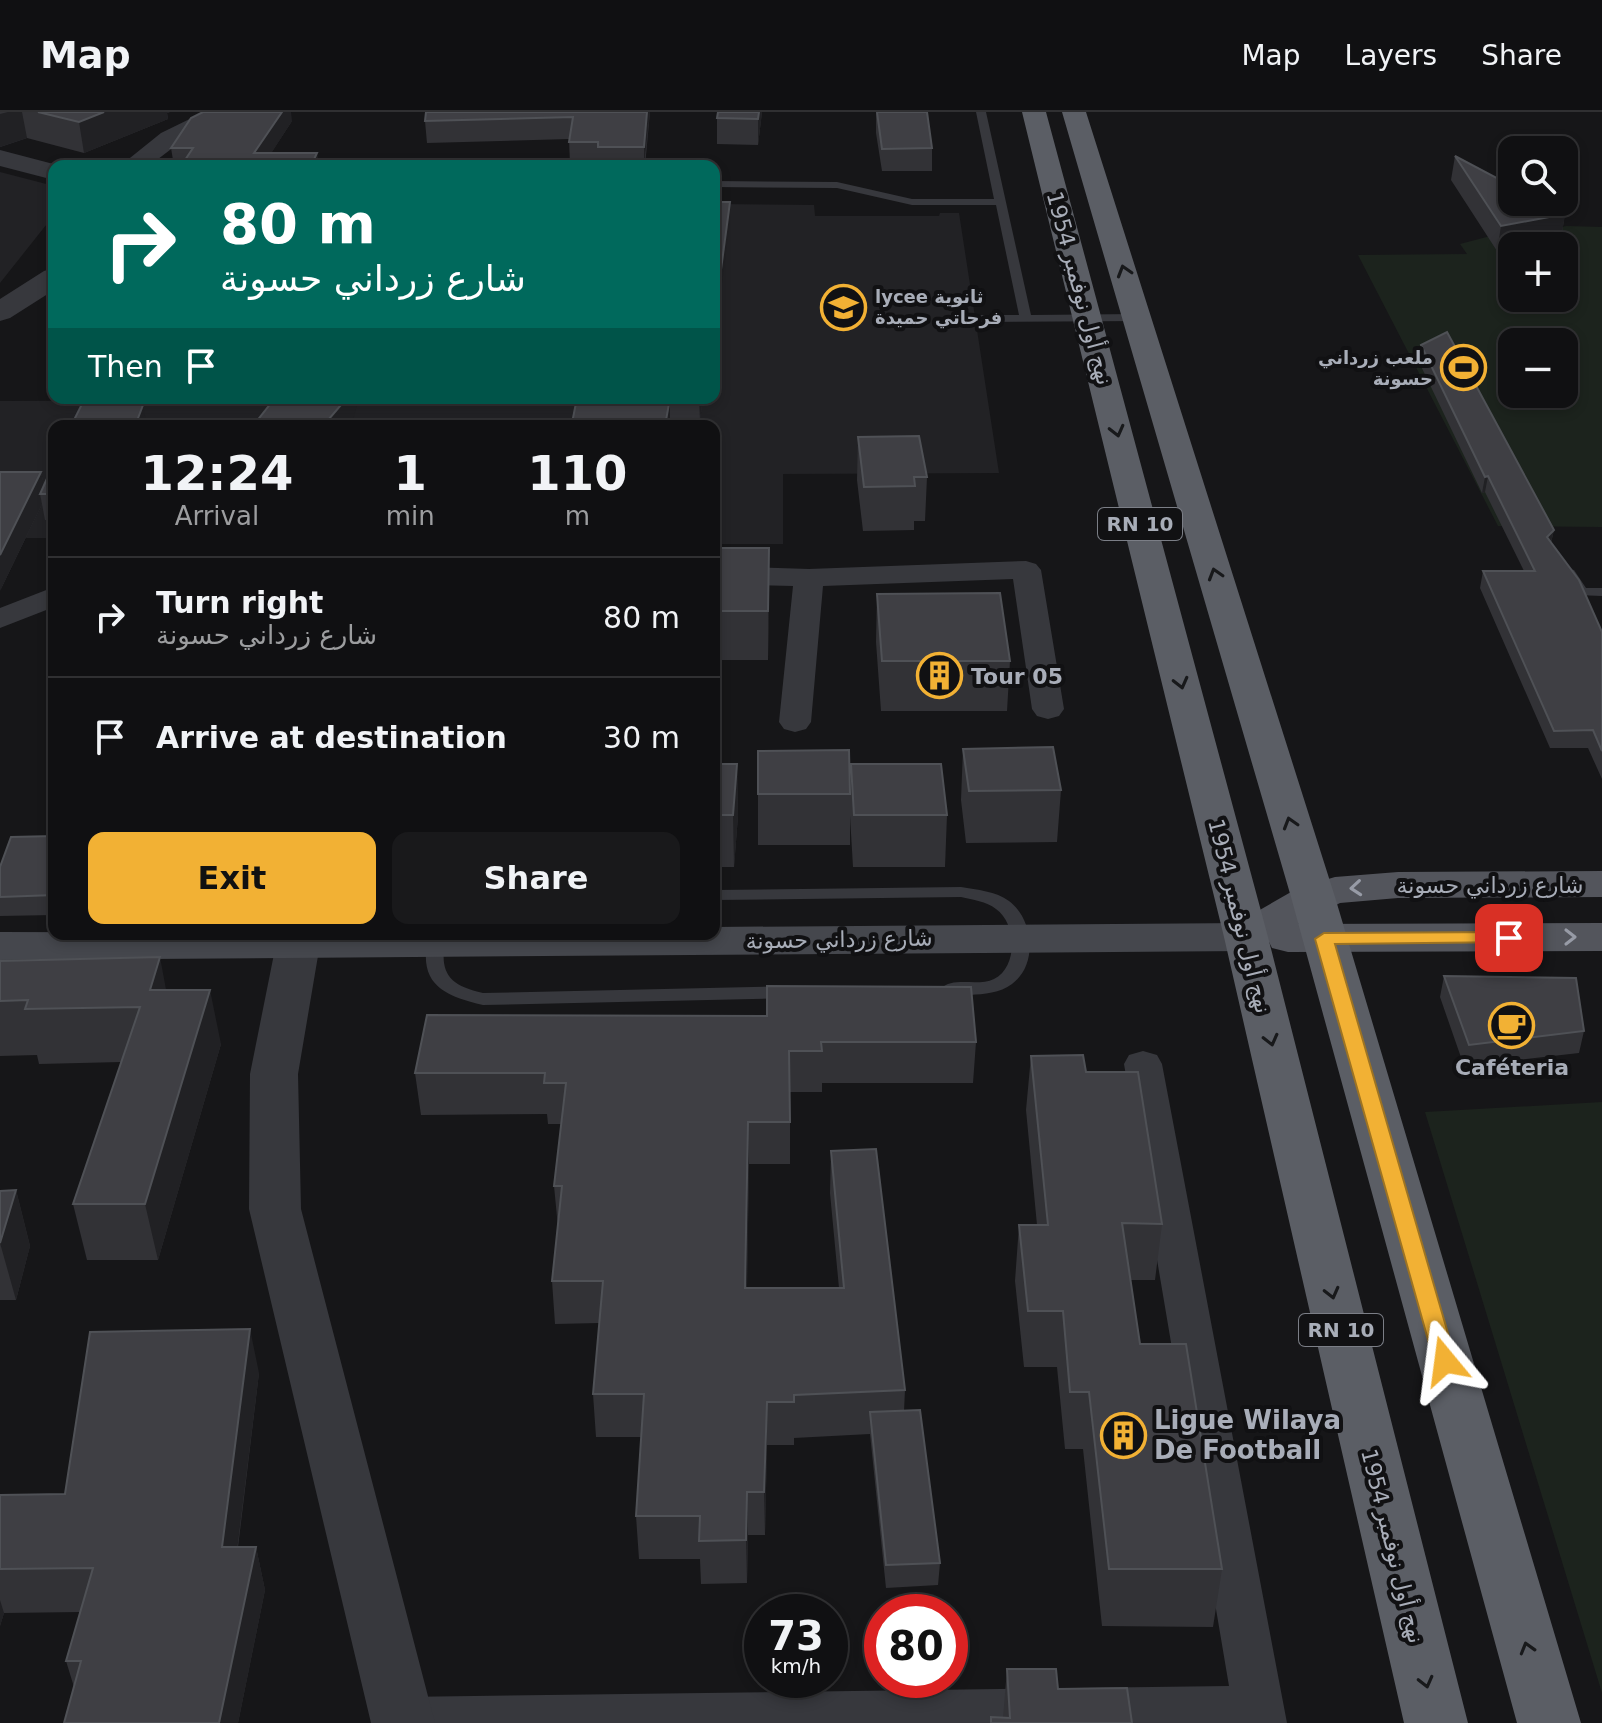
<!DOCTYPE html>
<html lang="en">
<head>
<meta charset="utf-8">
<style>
	:root { --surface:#101012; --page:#19191b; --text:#f1f3f6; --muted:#9c9d9f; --line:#303032; --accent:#f2b134 }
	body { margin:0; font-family:"DejaVu Sans",Cairo,sans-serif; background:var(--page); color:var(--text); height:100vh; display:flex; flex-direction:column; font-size:30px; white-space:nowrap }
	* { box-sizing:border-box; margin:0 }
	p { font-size:26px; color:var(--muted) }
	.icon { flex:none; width:44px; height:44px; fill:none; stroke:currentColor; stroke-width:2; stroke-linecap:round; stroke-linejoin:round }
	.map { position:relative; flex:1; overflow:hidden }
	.drawer { position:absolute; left:48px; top:308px; width:672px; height:520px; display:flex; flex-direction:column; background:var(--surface); border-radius:16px; box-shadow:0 4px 12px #0003,0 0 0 2px var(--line) }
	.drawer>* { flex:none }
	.hud { position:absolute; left:48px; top:48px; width:672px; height:244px; border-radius:16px; box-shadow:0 4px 12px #0003,0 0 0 2px var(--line); background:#00695c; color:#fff; overflow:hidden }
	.buttons { position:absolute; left:1498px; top:24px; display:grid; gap:16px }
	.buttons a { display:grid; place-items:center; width:80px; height:80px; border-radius:16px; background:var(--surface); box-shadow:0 4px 12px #0003,0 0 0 2px var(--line); font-size:40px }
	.speed { position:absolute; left:744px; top:1482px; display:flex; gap:16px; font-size:40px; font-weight:700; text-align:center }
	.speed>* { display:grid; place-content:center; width:104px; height:104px; border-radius:50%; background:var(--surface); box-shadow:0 4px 12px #0003,0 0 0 2px var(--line); line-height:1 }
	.speed small { font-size:20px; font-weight:400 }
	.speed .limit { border:12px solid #d22; background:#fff; color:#111 }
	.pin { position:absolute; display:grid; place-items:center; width:68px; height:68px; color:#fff; margin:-34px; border-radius:16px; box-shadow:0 4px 12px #0006 }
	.me { position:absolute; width:88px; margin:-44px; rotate:344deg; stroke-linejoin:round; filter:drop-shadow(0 0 6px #0008) }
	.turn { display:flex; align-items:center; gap:28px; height:168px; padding:0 40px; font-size:36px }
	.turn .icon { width:104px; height:104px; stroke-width:2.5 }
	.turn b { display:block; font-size:56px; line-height:68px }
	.then { display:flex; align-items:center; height:76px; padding:0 40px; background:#0003; gap:16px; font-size:30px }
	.eta { display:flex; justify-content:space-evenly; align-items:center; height:136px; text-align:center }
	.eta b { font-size:48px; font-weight:600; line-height:56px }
	.button { display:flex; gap:16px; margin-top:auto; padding:16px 40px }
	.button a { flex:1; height:92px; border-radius:16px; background:var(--accent); color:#111; font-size:32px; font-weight:600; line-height:92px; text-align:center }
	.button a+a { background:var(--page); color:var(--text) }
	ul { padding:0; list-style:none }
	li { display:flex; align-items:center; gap:24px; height:120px; padding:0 40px; border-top:2px solid var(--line) }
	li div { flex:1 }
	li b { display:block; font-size:30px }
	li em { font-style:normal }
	header { display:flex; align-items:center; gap:48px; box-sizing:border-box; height:112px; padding:0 40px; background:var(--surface); border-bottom:2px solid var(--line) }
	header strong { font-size:38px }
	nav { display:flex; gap:44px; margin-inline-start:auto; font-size:28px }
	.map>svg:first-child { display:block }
</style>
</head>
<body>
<header>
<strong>Map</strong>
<nav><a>Map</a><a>Layers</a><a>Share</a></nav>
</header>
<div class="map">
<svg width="1602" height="1611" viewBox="0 0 1602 1611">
	<rect width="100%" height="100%" fill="#161618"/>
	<!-- built -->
	<path fill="#222225" d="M0,60L54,74V103L0,171Z
		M714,92L814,93L815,104H939L940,101H959L999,361L783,362V432H714V314H54V426H0V289L714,286Z"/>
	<!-- green -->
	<path fill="#1c231d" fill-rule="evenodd" d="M1567,114L1602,115V415L1498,414L1358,143L1467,142L1460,132L1498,122ZM1512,134H1564V186H1512ZM1512,230H1564V282H1512Z
		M1602,990V1581L1425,1000Z"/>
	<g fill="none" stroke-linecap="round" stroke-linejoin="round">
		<!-- service -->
		<path fill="#37383d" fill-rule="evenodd" d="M976,0H986L1031,203L1138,202L1144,206L1142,209L976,210L974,207L980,203H1019L996,93H912L837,76L714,75V69L837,70L912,87H994Z
			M1569,457L1574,458L1586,476H1602V484L1577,483L1562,461Z
			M961,775C977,778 996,779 1009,789C1034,808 1038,853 1012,872C1000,881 984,882 970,883C959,883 948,885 941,877C952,864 978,875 994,867C1018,855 1017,812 996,797C986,789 973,788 961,785L714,788V778Z
			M429,822H447C438,858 446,873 483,881L792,874L801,880L792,886L483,893C440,883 417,870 429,822Z"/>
		<!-- minor -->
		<path fill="#37383d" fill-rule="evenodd" d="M1026,449L1036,452L1041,458L1064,597L1059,604L1048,607L1037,604L1032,597L1013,467L823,474L811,610L806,617L795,620L784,617L779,610L793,474L714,472V454L809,457Z
			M54,475V495L0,516V496Z
			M1143,939L1157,943L1162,952L1287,1611H377L375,1607L383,1591L401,1585L1229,1574L1124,952L1129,943Z"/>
		<!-- tertiary -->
		<path fill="#37383d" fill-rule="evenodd" d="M204,0H235L232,5L179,31L149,54H120L161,21Z
			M0,38L61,54H54V68L0,54Z
			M54,156V178L10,206L0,209V187L44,159Z
			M282,822H312L320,832L298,962L301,1097L435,1611H371L249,1097L250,962L276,832Z"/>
		<!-- secondary -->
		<path fill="#45474d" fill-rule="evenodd" d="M1246,811L1262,815L1268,825L1262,835L1246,839L0,848V820L714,822V815Z"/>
		<!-- primary -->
		<path fill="#53555c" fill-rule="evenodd" d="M1602,759V785L1398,786L1340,791L1298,812L1602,811V839L1288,840L1272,836L1269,830L1246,839L1230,835L1224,825L1230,815L1298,776L1335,765L1398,760Z"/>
		<!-- trunk -->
		<path fill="#5b5e65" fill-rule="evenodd" d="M1022,0H1046L1268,825L1468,1611H1404L1224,825Z
			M1062,0H1086L1335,785L1581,1611H1517L1291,785Z"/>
	</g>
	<!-- wall -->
	<path fill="#323236" d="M0,0H170L167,1L168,7L84,41L27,26L0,35Z
		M650,0L645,54H599V52H570L569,27L427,31L425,9Z
		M718,0H762L758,33L717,32V6Z
		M876,0L932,36V59H882L876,21Z
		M292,9L271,41H317L318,54H174L171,36Z
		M1455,44L1565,102L1561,127L1497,139L1451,68Z
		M1421,233L1554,418L1551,431L1602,520V667L1588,636H1550L1480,476L1483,459H1524L1485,380L1482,381L1418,248Z
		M577,286H703L700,308L671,307L670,314H572Z
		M858,325L927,365L925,409H914V418L863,419L857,368Z
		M54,351V408H45L42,392L0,479L41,360L44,373Z
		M714,436L769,483L768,548H714Z
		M877,482L1010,549L1007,599H881L876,530Z
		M963,637L1061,678L1057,730L966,731L961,688Z
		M714,652H737L738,704L734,755H714Z
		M851,652L947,703L945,755H853L850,704V733H758V682L850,681Z
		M54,724V803L0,804V785Z
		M0,849L166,878L221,932L158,1148H87L73,1092L121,950L39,952L37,943L0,944Z
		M1444,864L1584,919L1579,941L1464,954L1440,885Z
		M427,903L976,930L973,971H822V980H790V1052H749L747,1176H839L830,1081L831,1039L905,1278L904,1299L940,1451L938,1473L886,1476L870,1322L794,1326V1333H767L765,1423H748L747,1471L701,1472L700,1447H639L636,1404L641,1325H596L593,1282L599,1211L555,1212L552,1169L558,1115L554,1074L561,1012H548L547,1002L421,1003L415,961Z
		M1031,944L1086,960L1162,1112L1155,1168H1130L1140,1232L1222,1457L1213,1515L1102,1514L1083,1337H1065L1057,1255H1024L1015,1169L1019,1113H1037L1026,998Z
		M16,1078L30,1134L16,1188H0V1079Z
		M259,1261L238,1435H256L265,1478L238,1611H64L74,1575L66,1549L80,1500L4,1501L0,1514V1383L65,1382Z
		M1007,1557L1058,1577L1132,1611H990L991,1605L1003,1606Z"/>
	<!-- shaded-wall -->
	<path fill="#212124" d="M8,0H22L27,26L0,35V2Z
		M104,0H170L167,1L168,7L84,41L79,10Z
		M282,0H291L292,9L263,54L254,41Z
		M647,0H650L644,54V35Z
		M759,0H762L758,33V7Z
		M317,41L318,54H311Z
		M730,90V109L714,234V210Z
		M1565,102L1561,127L1523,134H1512V136L1497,139L1501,114Z
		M127,286H141L130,314L124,293Z
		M347,286H359L353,308L348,314H323Z
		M670,286V314H665Z
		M699,286H703L700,308L699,287Z
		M143,293L147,314H135Z
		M41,360L46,382H40L42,392L0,479V443Z
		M1488,364L1485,380L1482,381L1485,365Z
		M1554,418L1550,434L1547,425Z
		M769,436V483L768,548V499Z
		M737,652L738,704L734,755L733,703Z
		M160,845L170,899L150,878Z
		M210,878L221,932L158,1148L145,1092Z
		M748,1010L749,1052L746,1219L745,1176Z
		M16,1078L30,1134L16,1188L0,1131Z
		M250,1217L259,1261L232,1479L222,1435Z
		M767,1290V1333L765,1423L764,1380Z
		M747,1380L748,1423L747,1471L746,1428Z
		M256,1435L265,1478L238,1611H219Z
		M0,1488L4,1501L0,1514Z"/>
	<!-- building -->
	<path fill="#3f3f44" stroke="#4f5156" stroke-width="2" d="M38,0H104L79,10Z
		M203,0H282L254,41H317L311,54H181L193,36H171L191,6Z
		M426,0H647L644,35H598V30H569L573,5L425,9Z
		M718,0H759L758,7L717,6Z
		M877,0H927L932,36L882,37Z
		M1455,44L1512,74V90H1542L1565,102L1501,114Z
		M714,90H730L714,210Z
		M1447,220L1554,418L1547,425L1579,468L1602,520V639L1593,618L1554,619L1483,459H1535L1488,364L1485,365L1421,233Z
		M85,286H127L124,293H143L135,314H71Z
		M275,286H347L323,314H253Z
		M577,286H699H670L665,314H602L603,311H572Z
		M919,324L927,365H914L915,374L864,375L858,325Z
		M54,351V382H40Z
		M0,360H41L0,443Z
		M714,436H769L768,499H714Z
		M1000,481L1010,549H882L877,482Z
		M1053,635L1061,678L969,679L963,637Z
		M849,638L850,682H758V639Z
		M714,652H737L733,703H714Z
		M851,652H941L947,703H854Z
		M54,724V783L0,785V755L11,725Z
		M160,845L150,878H210L145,1092H73L140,895L25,897L28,888L0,889V849Z
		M1444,864L1576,866L1584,919L1469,933Z
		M767,874L971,875L976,930H821L822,939H789L790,1010H748L745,1176H844L831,1039L876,1037L905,1278L794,1283V1290H767L764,1380H747L746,1428L699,1429L700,1404H636L644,1282H593L603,1169H552L562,1074H554L566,971H544L545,961H415L427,903L767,904Z
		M1083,943L1086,960H1138L1162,1112L1122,1111L1140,1232H1186L1222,1457H1109L1089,1280H1070L1063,1199H1028L1019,1113H1048L1031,944Z
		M16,1078L0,1131V1079Z
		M250,1217L222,1435H256L219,1611H64L81,1549H66L93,1456L0,1457V1383L65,1382L90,1220Z
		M920,1298L940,1451L886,1453L870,1300Z
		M1007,1557H1056L1058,1577L1127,1576L1132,1611H991V1605L1010,1606Z"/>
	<!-- one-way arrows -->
	<defs><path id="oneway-chevron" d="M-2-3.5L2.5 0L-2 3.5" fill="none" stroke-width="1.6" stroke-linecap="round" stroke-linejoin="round" transform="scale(2)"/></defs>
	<g stroke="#18191b">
		<use href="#oneway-chevron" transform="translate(1124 159) rotate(-107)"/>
		<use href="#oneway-chevron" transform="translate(1117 319) rotate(76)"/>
		<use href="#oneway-chevron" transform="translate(1215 462) rotate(-107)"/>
		<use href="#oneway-chevron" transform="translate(1181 571) rotate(76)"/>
		<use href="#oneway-chevron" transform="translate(1290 711) rotate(-107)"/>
		<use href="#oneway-chevron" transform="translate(1271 928) rotate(76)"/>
		<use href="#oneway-chevron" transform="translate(1332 1181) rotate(76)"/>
		<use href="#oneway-chevron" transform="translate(1527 1536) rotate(-106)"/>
		<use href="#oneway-chevron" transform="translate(1426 1570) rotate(76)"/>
	</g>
	<g stroke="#979ba6">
		<use href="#oneway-chevron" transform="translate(1356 776) rotate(175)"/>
		<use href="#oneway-chevron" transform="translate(1570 825)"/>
	</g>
	<!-- route -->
	<path fill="#f2b134" stroke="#9d7322" stroke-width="2" d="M1509,820L1516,822L1518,826L1516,830L1335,832L1456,1249L1453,1255L1445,1257L1437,1255L1434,1249L1315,827L1324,821Z"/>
	<!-- icons -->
	<defs>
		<symbol id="school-ring" viewBox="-11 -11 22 22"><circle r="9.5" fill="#111113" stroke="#f2b134" stroke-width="1.5"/><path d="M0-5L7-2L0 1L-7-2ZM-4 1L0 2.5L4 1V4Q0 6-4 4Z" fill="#f2b134"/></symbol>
		<symbol id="stadium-ring" viewBox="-11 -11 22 22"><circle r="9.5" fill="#111113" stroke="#f2b134" stroke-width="1.5"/><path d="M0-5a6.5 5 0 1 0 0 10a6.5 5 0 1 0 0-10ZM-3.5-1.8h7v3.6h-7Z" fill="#f2b134"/></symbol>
		<symbol id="building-ring" viewBox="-11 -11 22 22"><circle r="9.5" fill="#111113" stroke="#f2b134" stroke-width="1.5"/><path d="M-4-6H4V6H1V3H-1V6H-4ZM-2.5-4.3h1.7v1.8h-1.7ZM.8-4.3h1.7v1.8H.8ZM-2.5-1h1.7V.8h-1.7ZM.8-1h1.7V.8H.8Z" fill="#f2b134"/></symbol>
		<symbol id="cafe-ring" viewBox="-11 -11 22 22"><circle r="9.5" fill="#111113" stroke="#f2b134" stroke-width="1.5"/><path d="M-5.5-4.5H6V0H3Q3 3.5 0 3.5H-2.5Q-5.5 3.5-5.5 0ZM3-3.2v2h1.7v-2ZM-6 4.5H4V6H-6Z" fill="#f2b134"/></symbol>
	</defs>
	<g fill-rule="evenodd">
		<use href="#school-ring" x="818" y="170" width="51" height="51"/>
		<use href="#stadium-ring" x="1438" y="230" width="51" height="51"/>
		<use href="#building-ring" x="914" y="538" width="51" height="51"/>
		<use href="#cafe-ring" x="1486" y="888" width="51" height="51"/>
		<use href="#building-ring" x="1098" y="1298" width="51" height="51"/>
	</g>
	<g text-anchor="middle" stroke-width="8" stroke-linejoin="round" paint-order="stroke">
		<!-- far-poi labels -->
		<g font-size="18" font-weight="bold" fill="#a8adb8" stroke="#111113" text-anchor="start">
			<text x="875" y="191">lycee ثانوية<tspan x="875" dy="21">فرحاتي حميدة</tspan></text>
			<text x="1433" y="252" text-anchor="end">ملعب زرداني<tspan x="1433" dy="21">حسونة</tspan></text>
		</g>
		<!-- shield labels -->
		<g fill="#111113" stroke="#7b7e86" stroke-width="2">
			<rect x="1098" y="396" width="84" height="32" rx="6"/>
			<rect x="1299" y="1202" width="84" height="32" rx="6"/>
		</g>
		<g font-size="20" font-weight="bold" fill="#a8adb8">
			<text x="1140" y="419">RN 10</text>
			<text x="1341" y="1225">RN 10</text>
		</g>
		<!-- street labels -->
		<g font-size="22" fill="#a8adb8" stroke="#111113">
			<text transform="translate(1080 176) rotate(75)" y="8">نهج أول نوفمبر 1954</text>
			<text x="1490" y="781">شارع زرداني حسونة</text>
			<text transform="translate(1240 804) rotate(76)" y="8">نهج أول نوفمبر 1954</text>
			<text transform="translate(839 827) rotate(-1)" y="8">شارع زرداني حسونة</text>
			<text transform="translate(1393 1434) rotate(76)" y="8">نهج أول نوفمبر 1954</text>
		</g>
		<!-- poi labels -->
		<g font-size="22" font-weight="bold" fill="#a8adb8" stroke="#111113" text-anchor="start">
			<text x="971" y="572">Tour 05</text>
			<text x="1512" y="963" text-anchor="middle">Caféteria</text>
		</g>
		<!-- near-poi labels -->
		<g font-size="26" font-weight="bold" fill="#a8adb8" stroke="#111113" text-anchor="start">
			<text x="1154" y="1317">Ligue Wilaya<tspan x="1154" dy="30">De Football</tspan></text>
		</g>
	</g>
</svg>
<div class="buttons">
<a><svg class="icon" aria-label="search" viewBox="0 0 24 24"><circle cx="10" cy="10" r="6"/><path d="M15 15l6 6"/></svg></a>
<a>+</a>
<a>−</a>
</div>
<div class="speed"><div>73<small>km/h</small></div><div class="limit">80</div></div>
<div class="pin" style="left:1509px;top:826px;background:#d93025"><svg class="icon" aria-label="arrive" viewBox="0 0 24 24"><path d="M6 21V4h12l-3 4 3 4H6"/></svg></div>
<svg class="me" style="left:1445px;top:1249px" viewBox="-20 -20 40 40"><path d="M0-17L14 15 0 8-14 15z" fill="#f2b134" stroke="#fff" stroke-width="4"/></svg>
<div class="hud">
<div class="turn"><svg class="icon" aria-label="right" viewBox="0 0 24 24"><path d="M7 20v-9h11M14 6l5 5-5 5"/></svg><div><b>80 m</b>شارع زرداني حسونة</div></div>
<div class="then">Then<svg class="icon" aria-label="arrive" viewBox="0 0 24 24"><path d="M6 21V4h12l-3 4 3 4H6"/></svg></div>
</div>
<section class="drawer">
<div class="eta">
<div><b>12:24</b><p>Arrival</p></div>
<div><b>1</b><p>min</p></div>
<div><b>110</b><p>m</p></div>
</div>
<ul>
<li><svg class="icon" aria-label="right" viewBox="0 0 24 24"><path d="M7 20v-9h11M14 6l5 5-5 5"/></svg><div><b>Turn right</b><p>شارع زرداني حسونة</p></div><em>80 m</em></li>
<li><svg class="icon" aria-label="arrive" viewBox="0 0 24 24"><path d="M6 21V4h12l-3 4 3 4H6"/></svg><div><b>Arrive at destination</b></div><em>30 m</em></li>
</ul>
<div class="button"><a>Exit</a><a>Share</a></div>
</section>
</div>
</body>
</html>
